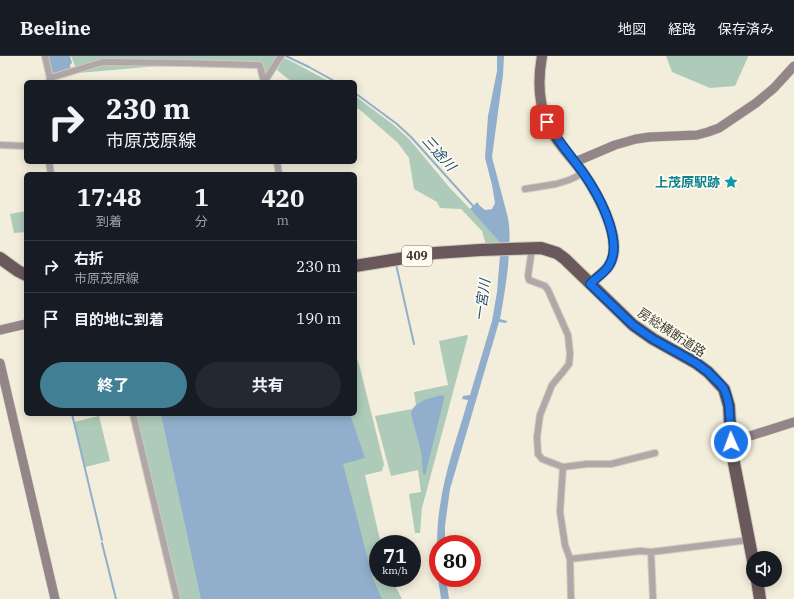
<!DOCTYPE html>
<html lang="ja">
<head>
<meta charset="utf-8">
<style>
	:root { --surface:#171b24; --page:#242831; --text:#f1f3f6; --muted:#9ea1a6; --line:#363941; --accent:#407f94 }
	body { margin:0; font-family:"IBM Plex Serif","Noto Sans JP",serif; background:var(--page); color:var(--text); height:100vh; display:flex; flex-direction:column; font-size:15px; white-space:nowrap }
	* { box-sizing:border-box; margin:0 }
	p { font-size:13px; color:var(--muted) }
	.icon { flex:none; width:22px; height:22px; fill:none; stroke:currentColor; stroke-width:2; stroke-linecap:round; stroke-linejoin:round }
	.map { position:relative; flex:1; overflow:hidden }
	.sheet { position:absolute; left:24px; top:116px; width:333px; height:244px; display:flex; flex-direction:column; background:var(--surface); border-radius:6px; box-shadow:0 2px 10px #0003 }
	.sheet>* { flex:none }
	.hud { position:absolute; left:24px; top:24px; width:333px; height:84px; border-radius:6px; box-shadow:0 2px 10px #0003; background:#171b24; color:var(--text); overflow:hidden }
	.tools { position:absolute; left:746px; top:495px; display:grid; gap:8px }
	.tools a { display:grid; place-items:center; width:36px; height:36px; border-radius:50%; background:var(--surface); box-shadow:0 2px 10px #0003; font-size:20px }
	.speed { position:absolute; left:369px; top:479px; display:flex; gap:8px; font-size:20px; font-weight:700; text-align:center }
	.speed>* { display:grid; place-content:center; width:52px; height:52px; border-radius:50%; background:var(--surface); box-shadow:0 2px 10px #0003; line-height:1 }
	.speed small { font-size:10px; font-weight:400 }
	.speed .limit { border:6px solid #d22; background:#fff; color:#111 }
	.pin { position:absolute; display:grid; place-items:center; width:34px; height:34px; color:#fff; margin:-17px; border-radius:8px; box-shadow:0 2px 6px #0006 }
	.me { position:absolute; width:44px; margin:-22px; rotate:358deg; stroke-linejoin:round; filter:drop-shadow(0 0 3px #0008) }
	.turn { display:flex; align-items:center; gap:14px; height:84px; padding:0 16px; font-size:18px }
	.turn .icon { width:52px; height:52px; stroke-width:2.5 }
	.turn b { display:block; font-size:28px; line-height:34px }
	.eta { display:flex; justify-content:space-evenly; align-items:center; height:68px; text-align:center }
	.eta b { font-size:24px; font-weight:700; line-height:28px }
	.cta { display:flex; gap:8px; margin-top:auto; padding:8px 16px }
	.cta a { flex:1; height:46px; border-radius:24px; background:var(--accent); color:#fff; font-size:16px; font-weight:700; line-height:46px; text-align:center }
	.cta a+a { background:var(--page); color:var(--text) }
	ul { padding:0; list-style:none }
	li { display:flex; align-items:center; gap:12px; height:52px; padding:0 16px; border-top:1px solid var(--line) }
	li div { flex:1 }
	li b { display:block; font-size:15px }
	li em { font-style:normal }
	header { display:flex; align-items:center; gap:24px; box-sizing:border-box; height:56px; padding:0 20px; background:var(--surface); border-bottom:1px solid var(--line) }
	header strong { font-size:19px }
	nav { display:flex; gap:22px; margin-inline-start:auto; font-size:14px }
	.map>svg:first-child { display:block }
</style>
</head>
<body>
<header>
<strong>Beeline</strong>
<nav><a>地図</a><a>経路</a><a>保存済み</a></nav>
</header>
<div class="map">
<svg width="794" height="543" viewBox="0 0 794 543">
	<rect width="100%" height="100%" fill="#f3eedb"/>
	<!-- green -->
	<path fill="#aecab8" d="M71,0H278L266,21L261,9L181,8L78,17Z
		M666,0H748V1L735,30L710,32L672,16Z
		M284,2L289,4L330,26H292L277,14Z
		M355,40L395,70L410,84L450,132L494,178L500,188L486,189L482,175L461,153L440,152L437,146L414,133L409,102L398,87L359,53H355Z
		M26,155V176L14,177L10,158Z
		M467,279L468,280L422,452L420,477H415L409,438L421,436L418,414L391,420L375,360L412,353L416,349L414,336L448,329L439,285Z
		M355,298L359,308L384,408L382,415L365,419L381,488H378V522H391L402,543H178L135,358H355Z
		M99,360L110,405L85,411L74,366Z"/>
	<!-- water -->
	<path fill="#91afcc" d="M47,0H70L72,7L70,9L71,14L54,19L51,18Z
		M497,0H504L503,19L492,101L508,162C511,178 509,194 508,211C506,229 503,246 500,263L507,265L506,267L499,266L450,433L445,470V488H438V518C437,495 436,473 440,450C445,414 458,379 468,344L462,343L463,340L470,339L492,265L497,236L500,199V188L497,183L470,153L477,146L480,150L485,154L492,153L495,147L492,129L485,102L488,60L497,15Z
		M443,339L444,341V343L426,416L425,419L423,417L421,395L411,358C415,344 430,342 443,339Z
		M161,358H350L365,402L343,408L373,523L382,543H201Z
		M438,522H446L449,543H441Z"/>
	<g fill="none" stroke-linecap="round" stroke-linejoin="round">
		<!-- stream -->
		<path stroke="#91afcc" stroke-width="2" d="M286,0L309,11L336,26
			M355,37L397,68L411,81L474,151
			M396,208L414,288
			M72,358L102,484
			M102,487L116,543"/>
		<defs>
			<path id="street" d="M45,0L50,22
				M49,26L50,22L103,6L185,7L259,9L260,10L264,26
				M264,26L281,0
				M0,89L26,90
				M49,106L51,118
				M277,106L279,118
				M525,133L556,128L569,124L584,117
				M532,192L528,220L529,224L545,230L548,234L568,279L570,298L569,308L562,317L552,329L540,359L537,381L538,398L542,403L563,411L587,408H611L655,397
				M133,358L177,543
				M563,411L560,456L565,489L570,503L571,543
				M651,496L653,543
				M570,503L640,495L651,496L749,484"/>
			<path id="secondary" d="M575,106L615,89L636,83L650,81L697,79L708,76L719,72L756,47L774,32L794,10
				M0,274L26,268
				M0,307L55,543
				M731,386L794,366"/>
			<path id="primary" d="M542,0C538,22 538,45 547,66C555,86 572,101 584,118C598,139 626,187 608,211C603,217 596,222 590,228"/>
			<path id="highway" d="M0,202L18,215L26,219
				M355,210L435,197L480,194L541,192L557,197L565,203L633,269L653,283L696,307L708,316L724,333L729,350L731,386L734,407L753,505
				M757,524L760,543"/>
		</defs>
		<!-- street casing -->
		<use href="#street" stroke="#cfcbba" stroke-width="8"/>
		<!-- secondary casing -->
		<use href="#secondary" stroke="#cfcbba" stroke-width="10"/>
		<!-- primary casing -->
		<use href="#primary" stroke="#cfcbba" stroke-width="12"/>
		<!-- highway casing -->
		<use href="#highway" stroke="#cfcbba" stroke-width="14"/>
		<!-- street -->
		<use href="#street" stroke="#b1a7a9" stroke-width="6"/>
		<!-- secondary -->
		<use href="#secondary" stroke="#938588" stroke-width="9"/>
		<!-- primary -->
		<use href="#primary" stroke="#7d6c70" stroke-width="10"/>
		<!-- highway -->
		<use href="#highway" stroke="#6b585c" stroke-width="12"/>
	</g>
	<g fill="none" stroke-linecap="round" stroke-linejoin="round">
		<defs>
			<path id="route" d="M547,66C559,88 577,106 590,127C602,146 624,189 608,211C604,217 596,222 590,228L633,269L653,283L696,307L708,316L720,328L724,333L727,341L729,350L731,386"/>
		</defs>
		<!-- route casing -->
		<use href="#route" stroke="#114b97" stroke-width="10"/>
		<!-- route -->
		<use href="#route" stroke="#1a73e8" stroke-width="7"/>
	</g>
	<!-- icons -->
	<defs>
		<symbol id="sight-bare" viewBox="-9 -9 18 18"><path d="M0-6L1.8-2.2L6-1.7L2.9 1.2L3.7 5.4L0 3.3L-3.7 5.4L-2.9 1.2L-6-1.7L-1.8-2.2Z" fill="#0f9aa8" stroke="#fefbef" stroke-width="2.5" paint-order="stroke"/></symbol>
	</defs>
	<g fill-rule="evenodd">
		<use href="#sight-bare" x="721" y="116" width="20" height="20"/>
	</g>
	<g text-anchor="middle" stroke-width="3.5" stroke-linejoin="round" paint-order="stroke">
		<!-- shield labels -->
		<rect fill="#fefbef" stroke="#78766e" stroke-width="1" x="402" y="190" width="30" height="20" rx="3"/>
		<g font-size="12" font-weight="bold" fill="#3f3d36">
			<text x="417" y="204">409</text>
		</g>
		<!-- culture labels -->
		<g font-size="13" font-weight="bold" fill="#0d838f" stroke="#fefbef" text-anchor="end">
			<text x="720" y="131">上茂原駅跡</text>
		</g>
		<!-- street labels -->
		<g font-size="13" fill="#3f3d36" stroke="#fefbef">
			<text transform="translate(672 276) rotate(33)" y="5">房総横断道路</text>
		</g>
		<!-- water labels -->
		<g font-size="14" font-style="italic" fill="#1f4e75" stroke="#fefbef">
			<text transform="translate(439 97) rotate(48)" y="5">三途川</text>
			<text transform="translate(482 244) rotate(-82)" y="5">一宮川</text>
		</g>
	</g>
</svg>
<div class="tools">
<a><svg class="icon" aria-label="sound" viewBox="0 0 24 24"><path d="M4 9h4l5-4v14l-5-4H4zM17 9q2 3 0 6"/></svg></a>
</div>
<div class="speed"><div>71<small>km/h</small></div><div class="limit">80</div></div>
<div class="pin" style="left:547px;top:66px;background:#d93025"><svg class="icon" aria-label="arrive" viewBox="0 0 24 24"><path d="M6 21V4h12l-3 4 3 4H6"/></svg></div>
<svg class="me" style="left:731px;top:386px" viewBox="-20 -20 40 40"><circle r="17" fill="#1a73e8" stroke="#fff" stroke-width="3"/><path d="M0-11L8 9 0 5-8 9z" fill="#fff"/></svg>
<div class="hud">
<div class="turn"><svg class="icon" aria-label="right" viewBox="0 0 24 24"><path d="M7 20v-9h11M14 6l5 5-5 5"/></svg><div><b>230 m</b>市原茂原線</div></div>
</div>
<section class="sheet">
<div class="eta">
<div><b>17:48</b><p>到着</p></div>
<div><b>1</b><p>分</p></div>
<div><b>420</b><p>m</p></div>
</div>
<ul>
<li><svg class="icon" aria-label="right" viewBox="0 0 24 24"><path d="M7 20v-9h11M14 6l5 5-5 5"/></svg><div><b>右折</b><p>市原茂原線</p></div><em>230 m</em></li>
<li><svg class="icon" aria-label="arrive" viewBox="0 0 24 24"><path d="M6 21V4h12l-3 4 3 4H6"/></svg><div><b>目的地に到着</b></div><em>190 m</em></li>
</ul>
<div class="cta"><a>終了</a><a>共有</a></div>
</section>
</div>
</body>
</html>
